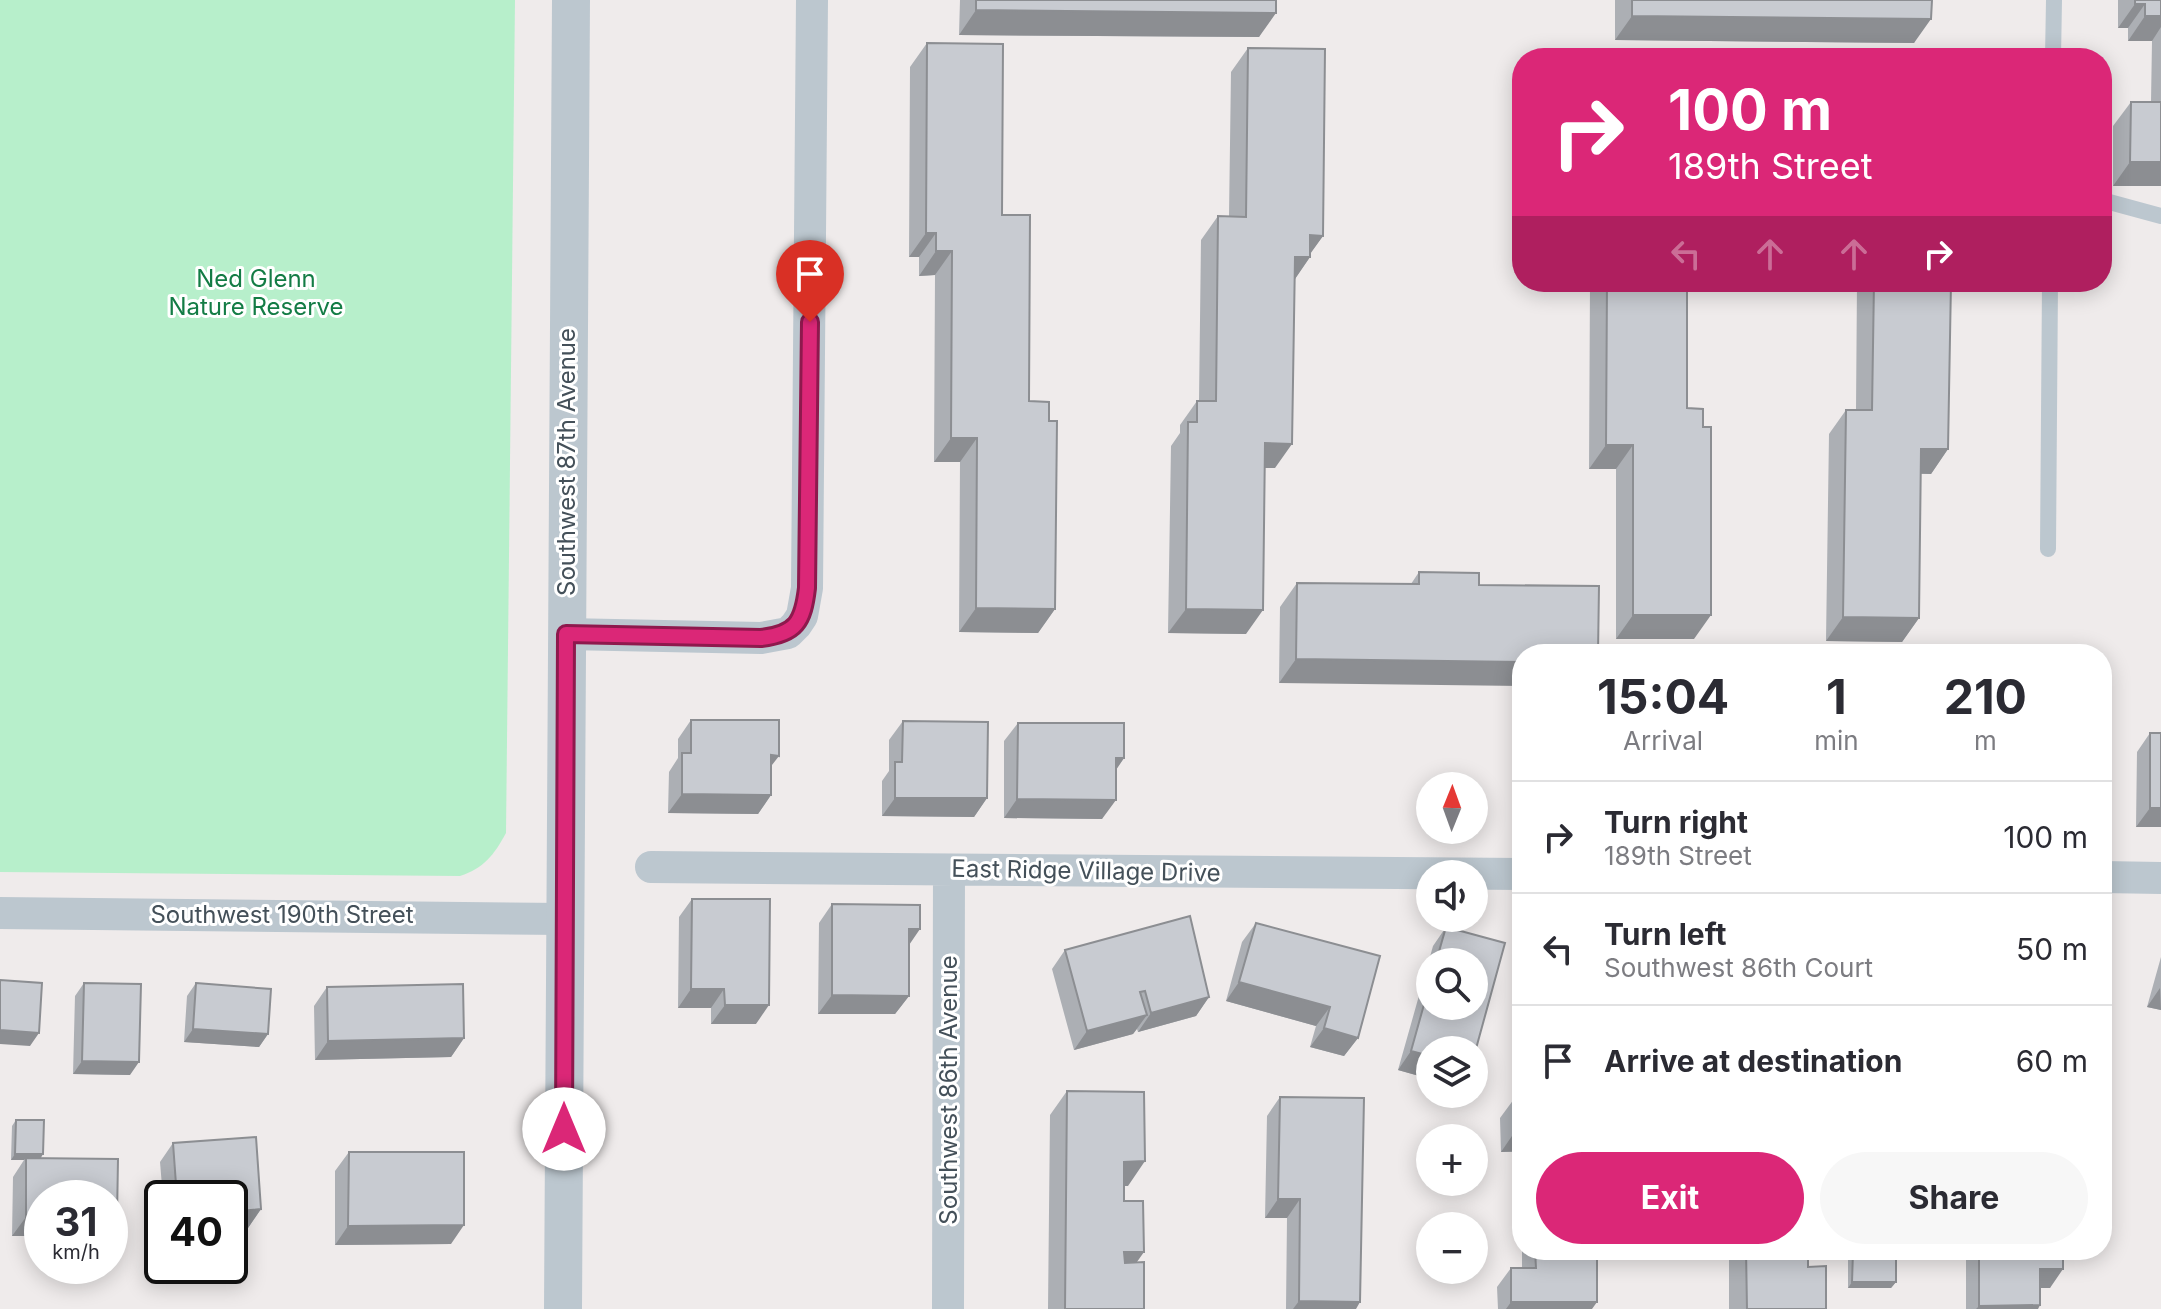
<!DOCTYPE html>
<html lang="en">
<head>
<meta charset="utf-8">
<style>
	:root { --surface:#fff; --page:#f7f7f7; --text:#2b2b33; --muted:#7c7c81; --line:#e1e1e2; --accent:#db2777 }
	body { margin:0; font-family:Inter,sans-serif; background:var(--page); color:var(--text); height:100vh; display:flex; flex-direction:column; font-size:30px; white-space:nowrap }
	* { box-sizing:border-box; margin:0 }
	p { font-size:26px; color:var(--muted) }
	.icon { flex:none; width:44px; height:44px; fill:none; stroke:currentColor; stroke-width:2; stroke-linecap:round; stroke-linejoin:round }
	.map { position:relative; flex:1; overflow:hidden }
	.details { position:absolute; left:1512px; top:644px; width:600px; height:616px; display:flex; flex-direction:column; background:var(--surface); border-radius:32px; box-shadow:0 4px 20px #0003 }
	.details>* { flex:none }
	.hud { position:absolute; left:1512px; top:48px; width:600px; height:244px; border-radius:32px; box-shadow:0 4px 20px #0003; background:#db2777; color:#fff; overflow:hidden }
	.needle { width:52px; rotate:1deg }
	.buttons { position:absolute; left:1416px; top:772px; display:grid; gap:16px }
	.buttons a { display:grid; place-items:center; width:72px; height:72px; border-radius:50%; background:var(--surface); box-shadow:0 4px 20px #0003; font-size:40px }
	.speed { position:absolute; left:24px; top:1180px; display:flex; gap:16px; font-size:40px; font-weight:700; text-align:center }
	.speed>* { display:grid; place-content:center; width:104px; height:104px; border-radius:50%; background:var(--surface); box-shadow:0 4px 20px #0003; line-height:1 }
	.speed small { font-size:20px; font-weight:400 }
	.speed .limit { border:4px solid #111; border-radius:12px; background:#fff; color:#111 }
	.pin { position:absolute; display:grid; place-items:center; width:68px; height:68px; color:#fff; margin:-82px -34px; border-radius:50% 50% 50% 0; rotate:-45deg; box-shadow:0 0 8px #0007 }
	.pin .icon { rotate:45deg }
	.me { position:absolute; width:88px; margin:-44px; rotate:0deg; stroke-linejoin:round; filter:drop-shadow(0 0 6px #0008) }
	.turn { display:flex; align-items:center; gap:28px; height:168px; padding:0 24px; font-size:36px }
	.turn .icon { width:104px; height:104px; stroke-width:2.5 }
	.turn b { display:block; font-size:56px; line-height:68px }
	.lanes { display:flex; align-items:center; height:76px; padding:0 24px; background:#0003; justify-content:center; gap:40px; direction:ltr }
	.lanes .off { opacity:.35 }
	.eta { display:flex; justify-content:space-evenly; align-items:center; height:136px; text-align:center }
	.eta b { font-size:48px; font-weight:700; line-height:56px }
	.cta { display:flex; gap:16px; margin-top:auto; padding:16px 24px }
	.cta a { flex:1; height:92px; border-radius:48px; background:var(--accent); color:#fff; font-size:32px; font-weight:700; line-height:92px; text-align:center }
	.cta a+a { background:var(--page); color:var(--text) }
	ul { padding:0; list-style:none }
	li { display:flex; align-items:center; gap:24px; height:112px; padding:0 24px; border-top:2px solid var(--line) }
	li div { flex:1 }
	li b { display:block; font-size:30px }
	li em { font-style:normal }
	.map>svg:first-child { display:block }
</style>
</head>
<body>
<div class="map">
<svg width="2161" height="1309" viewBox="0 0 2161 1309">
	<rect width="100%" height="100%" fill="#efebeb"/>
	<!-- green -->
	<path fill="#b7efcb" d="M0,0H515L506,833C494,855 484,868 460,876L0,872Z"/>
	<g fill="none" stroke-linecap="round" stroke-linejoin="round">
		<!-- service -->
		<path stroke="#bcc7cf" stroke-width="16" d="M2053,58L2054,0
			M2102,200L2161,216
			M2048,549L2050,282"/>
		<!-- minor -->
		<path stroke="#bcc7cf" stroke-width="32" d="M566,634L761,638L788,633L796,625L802,616L807,588L812,0
			M651,867L1522,874
			M2102,877L2161,878
			M0,913L564,919
			M948,1309L949,870"/>
		<!-- tertiary -->
		<path stroke="#bcc7cf" stroke-width="38" d="M563,1309L571,0"/>
	</g>
	<!-- wall -->
	<path fill="#acafb4" fill-rule="evenodd" d="M960,0H1276L1259,37L959,35Z
		M1615,0H1932L1914,43L1615,40Z
		M2118,0H2161V186H2113V126L2131,102H2151L2152,41H2128V28H2118Z
		M927,43L1002,215L1029,401L1055,609L1038,633L959,632L960,462H934L935,275L919,276V257H909L910,67Z
		M1248,48L1323,236L1310,253V257L1294,280L1275,468H1264L1246,634L1168,633L1171,446L1180,433V425L1197,401H1199L1201,240L1218,216H1229L1231,72Z
		M1572,282H1687V408L1694,639H1616V469H1589L1590,283Z
		M1857,282H1963L1960,286H1951L1948,449L1931,474H1921L1919,618L1902,642L1826,641L1829,434L1846,410H1856Z
		M1419,572L1479,573L1279,683L1280,607L1297,583L1411,584Z
		M691,720L771,767V795L758,814L668,813L669,772L678,758V739Z
		M903,721L987,798L974,817L882,816V781L889,771V740Z
		M1018,723L1124,758L1116,770L1102,819L1004,818V741Z
		M2150,733L2161,827H2136L2137,752Z
		M692,899L756,1024H711V1008H678L679,917Z
		M832,904L909,945V996L895,1014H818L819,923Z
		M1256,923L1358,1038L1344,1056L1310,1047L1316,1026L1226,1001L1242,942Z
		M1446,927L1505,943L1474,1056V1050H1430V1079L1398,1070L1433,946ZM1430,962H1474V1006H1430Z
		M1065,950L1209,997L1196,1016L1138,1032L1137,1029L1133,1034L1074,1050L1052,969Z
		M2161,957V1010L2147,1007Z
		M84,983L130,1075L73,1074L75,996Z
		M196,983L268,1034L259,1047L184,1042L187,996Z
		M327,987L464,1038L451,1057L315,1060L314,1006Z
		M1067,1091L1128,1186H1124V1201L1144,1309H1048L1050,1115Z
		M1280,1097L1356,1309H1286L1287,1218H1265L1267,1116Z
		M1514,1099H1522V1239V1152H1501L1500,1118Z
		M16,1120H44L43,1154L40,1158L118,1159L117,1218L110,1229V1198H42V1236H12L13,1177L24,1160H11L12,1126Z
		M256,1137L261,1209L248,1228L230,1229V1198H163L160,1162L173,1143Z
		M349,1152L451,1244L335,1245V1171Z
		M1522,1250H1597L1592,1309H1498L1497,1287L1511,1268H1522Z
		M1729,1250H1808V1267L1826,1309H1729Z
		M1966,1250H2063L2050,1288H2040L2038,1309H1966Z
		M1853,1252L1896,1282L1891,1288H1848V1259Z"/>
	<!-- shaded-wall -->
	<path fill="#8c8e92" d="M2135,4H2145L2128,28H2118Z
		M976,10L1276,13L1259,37L959,35Z
		M1632,16L1931,19L1914,43L1615,40Z
		M2145,16H2161V27L2152,41H2128Z
		M2130,162H2161V186H2113Z
		M926,233H936L919,257H909Z
		M1310,235L1323,236L1308,257H1310L1293,282L1278,281Z
		M936,251H952L935,275L919,276Z
		M1937,282H1963L1960,286H1934Z
		M951,438H977L960,462H934Z
		M1265,443L1292,444L1275,468H1247Z
		M1606,445H1633L1616,469H1589Z
		M1921,449H1948L1931,474L1904,473Z
		M976,608L1055,609L1038,633L959,632Z
		M1186,609L1263,610L1246,634L1168,633Z
		M1633,615H1711L1694,639H1616Z
		M1843,617L1919,618L1902,642L1826,641Z
		M1296,659L1522,662V686L1279,683Z
		M771,755L779,756L765,774Z
		M1116,758H1124L1111,777Z
		M682,794L771,795L758,814L668,813Z
		M895,798H987L974,817L882,816Z
		M1017,799L1116,800L1102,819L1004,818Z
		M2150,808H2161V827H2136Z
		M909,929H920L907,948Z
		M1239,982L1330,1007L1316,1026L1226,1001Z
		M2160,988L2161,1010L2147,1007Z
		M691,989H724L711,1008H678Z
		M832,995L909,996L895,1014H818Z
		M1209,997L1196,1016L1138,1032L1151,1013Z
		M725,1005H769L756,1024H711Z
		M1147,1015L1133,1034L1074,1050L1087,1031Z
		M1324,1028L1358,1038L1344,1056L1310,1047Z
		M193,1029L268,1034L259,1047L184,1042Z
		M0,1030L39,1033L30,1046L0,1044Z
		M464,1038L451,1057L315,1060L328,1041Z
		M1411,1051L1430,1056V1079L1398,1070Z
		M82,1061L139,1062L130,1075L73,1074Z
		M1514,1133H1522V1151L1501,1152Z
		M15,1154H43L39,1161L26,1158L24,1160H11Z
		M1145,1161L1128,1186H1106L1124,1162Z
		M1438,1182H1466L1464,1184H1436Z
		M1278,1199H1300L1287,1218H1265Z
		M261,1209L248,1228L230,1229V1212Z
		M26,1217H42V1236H12Z
		M110,1218H117L110,1229Z
		M464,1225L451,1244L335,1245L348,1226Z
		M1124,1252H1144L1127,1276Z
		M2040,1269H2063L2050,1288H2027Z
		M1852,1282H1896L1891,1288H1848Z
		M1299,1301L1360,1302L1356,1309H1293Z
		M1511,1302H1597L1592,1309H1506Z
		M2040,1305L2038,1309H1976L1979,1306Z"/>
	<!-- building -->
	<path fill="#c8cbd1" stroke="#8c8e92" stroke-width="2" d="M976,0H1276V13L976,10Z
		M1632,0H1932L1931,19L1632,16Z
		M2135,0H2161V16H2145V4H2135Z
		M927,43L1003,44L1002,215H1030L1029,401L1049,402V421H1057L1055,609L976,608L977,438H951L952,251H936V233H926Z
		M1248,48L1325,49L1323,236L1310,235V257H1295L1292,444L1265,443L1263,610L1186,609L1188,422H1197V401H1216L1218,216L1246,217Z
		M1582,50L1659,51V58H1582Z
		M1904,54L1980,55V58H1904Z
		M2131,102H2161V162H2130Z
		M1607,282H1687V408L1703,409V427H1711V615H1633V445H1606Z
		M1874,282H1951L1948,449H1921L1919,618L1843,617L1846,410H1872Z
		M1419,572L1479,573V585L1599,586L1598,654H1522V662L1296,659L1297,583L1419,584Z
		M691,720H779V756L771,755V795L682,794V753H691Z
		M903,721L988,722L987,798H895V762H902Z
		M1018,723H1124V758H1116V800L1017,799Z
		M2150,733H2161V808H2150Z
		M692,899H770L769,1005H725L724,989H691Z
		M832,904L920,905V929H909V996L832,995Z
		M1190,916L1209,997L1151,1013L1145,991L1140,992L1147,1015L1087,1031L1065,950Z
		M1256,923L1380,956L1358,1038L1324,1028L1330,1007L1239,982Z
		M1446,927L1505,943L1474,1056V1050H1430V1056L1411,1051L1430,983V1006H1474V962H1436Z
		M0,980L42,983L39,1033L0,1030Z
		M84,983L141,984L139,1062L82,1061Z
		M196,983L271,989L268,1034L193,1029Z
		M463,984L464,1038L328,1041L327,987Z
		M1067,1091L1144,1092L1145,1161L1124,1162V1201H1143L1144,1252H1124L1125,1263L1144,1262V1309H1065Z
		M1280,1097L1364,1098L1360,1302L1299,1301L1300,1199H1278Z
		M1514,1099H1522V1133H1514Z
		M16,1120H44L43,1154H15Z
		M256,1137L261,1209L230,1212V1198H177L173,1143Z
		M349,1152H464V1225L348,1226Z
		M26,1158L118,1159L117,1218H110V1198H42V1217H26Z
		M1535,1250H1597V1302H1511V1268H1536Z
		M1746,1250H1808V1267L1826,1266V1309H1747Z
		M1979,1250H2063V1269H2040V1305L1979,1306Z
		M1853,1252L1896,1253V1282H1852Z"/>
	<g fill="none" stroke-linecap="round" stroke-linejoin="round">
		<defs>
			<path id="route" d="M564,1129L566,634L761,638C796,634 803,622 807,588L810,322"/>
		</defs>
		<!-- route casing -->
		<use href="#route" stroke="#8e194d" stroke-width="20"/>
		<!-- route -->
		<use href="#route" stroke="#db2777" stroke-width="14"/>
	</g>
	<g text-anchor="middle" stroke-width="6" stroke-linejoin="round" paint-order="stroke">
		<!-- park labels -->
		<g font-size="24" fill="#137c45" stroke="#fff">
			<text x="256" y="287">Ned Glenn<tspan x="256" dy="28">Nature Reserve</tspan></text>
		</g>
		<!-- street labels -->
		<g font-size="24" fill="#445059" stroke="#fff">
			<text transform="translate(567 462) rotate(-90)" y="8">Southwest 87th Avenue</text>
			<text transform="translate(1086 871) rotate(1)" y="8">East Ridge Village Drive</text>
			<text x="282" y="923">Southwest 190th Street</text>
			<text transform="translate(949 1090) rotate(-90)" y="8">Southwest 86th Avenue</text>
		</g>
	</g>
</svg>
<div class="buttons">
<a><svg class="needle" viewBox="-14 -14 28 28"><path d="M0-13l5 13h-10z" fill="#e53935"/><path d="M0 13l5-13h-10z" fill="#7c7c81"/></svg></a>
<a><svg class="icon" aria-label="sound" viewBox="0 0 24 24"><path d="M4 9h4l5-4v14l-5-4H4zM17 9q2 3 0 6"/></svg></a>
<a><svg class="icon" aria-label="search" viewBox="0 0 24 24"><circle cx="10" cy="10" r="6"/><path d="M15 15l6 6"/></svg></a>
<a><svg class="icon" aria-label="layers" viewBox="0 0 24 24"><path d="M12 4l9 5-9 5-9-5zM3 14l9 5 9-5"/></svg></a>
<a>+</a>
<a>−</a>
</div>
<div class="speed"><div>31<small>km/h</small></div><div class="limit">40</div></div>
<div class="pin" style="left:810px;top:322px;background:#d93025"><svg class="icon" aria-label="arrive" viewBox="0 0 24 24"><path d="M6 21V4h12l-3 4 3 4H6"/></svg></div>
<svg class="me" style="left:564px;top:1129px" viewBox="-20 -20 40 40"><circle r="19" fill="#fff"/><path d="M0-13L10 11 0 6-10 11z" fill="#db2777"/></svg>
<div class="hud">
<div class="turn"><svg class="icon" aria-label="right" viewBox="0 0 24 24"><path d="M7 20v-9h11M14 6l5 5-5 5"/></svg><div><b>100 m</b>189th Street</div></div>
<div class="lanes"><svg class="icon off" aria-label="left" viewBox="0 0 24 24"><path d="M17 20v-9H6M10 6l-5 5 5 5"/></svg><svg class="icon off" aria-label="ahead" viewBox="0 0 24 24"><path d="M12 20V5M6 11l6-6 6 6"/></svg><svg class="icon off" aria-label="ahead" viewBox="0 0 24 24"><path d="M12 20V5M6 11l6-6 6 6"/></svg><svg class="icon" aria-label="right" viewBox="0 0 24 24"><path d="M7 20v-9h11M14 6l5 5-5 5"/></svg></div>
</div>
<section class="details">
<div class="eta">
<div><b>15:04</b><p>Arrival</p></div>
<div><b>1</b><p>min</p></div>
<div><b>210</b><p>m</p></div>
</div>
<ul>
<li><svg class="icon" aria-label="right" viewBox="0 0 24 24"><path d="M7 20v-9h11M14 6l5 5-5 5"/></svg><div><b>Turn right</b><p>189th Street</p></div><em>100 m</em></li>
<li><svg class="icon" aria-label="left" viewBox="0 0 24 24"><path d="M17 20v-9H6M10 6l-5 5 5 5"/></svg><div><b>Turn left</b><p>Southwest 86th Court</p></div><em>50 m</em></li>
<li><svg class="icon" aria-label="arrive" viewBox="0 0 24 24"><path d="M6 21V4h12l-3 4 3 4H6"/></svg><div><b>Arrive at destination</b></div><em>60 m</em></li>
</ul>
<div class="cta"><a>Exit</a><a>Share</a></div>
</section>
</div>
</body>
</html>
